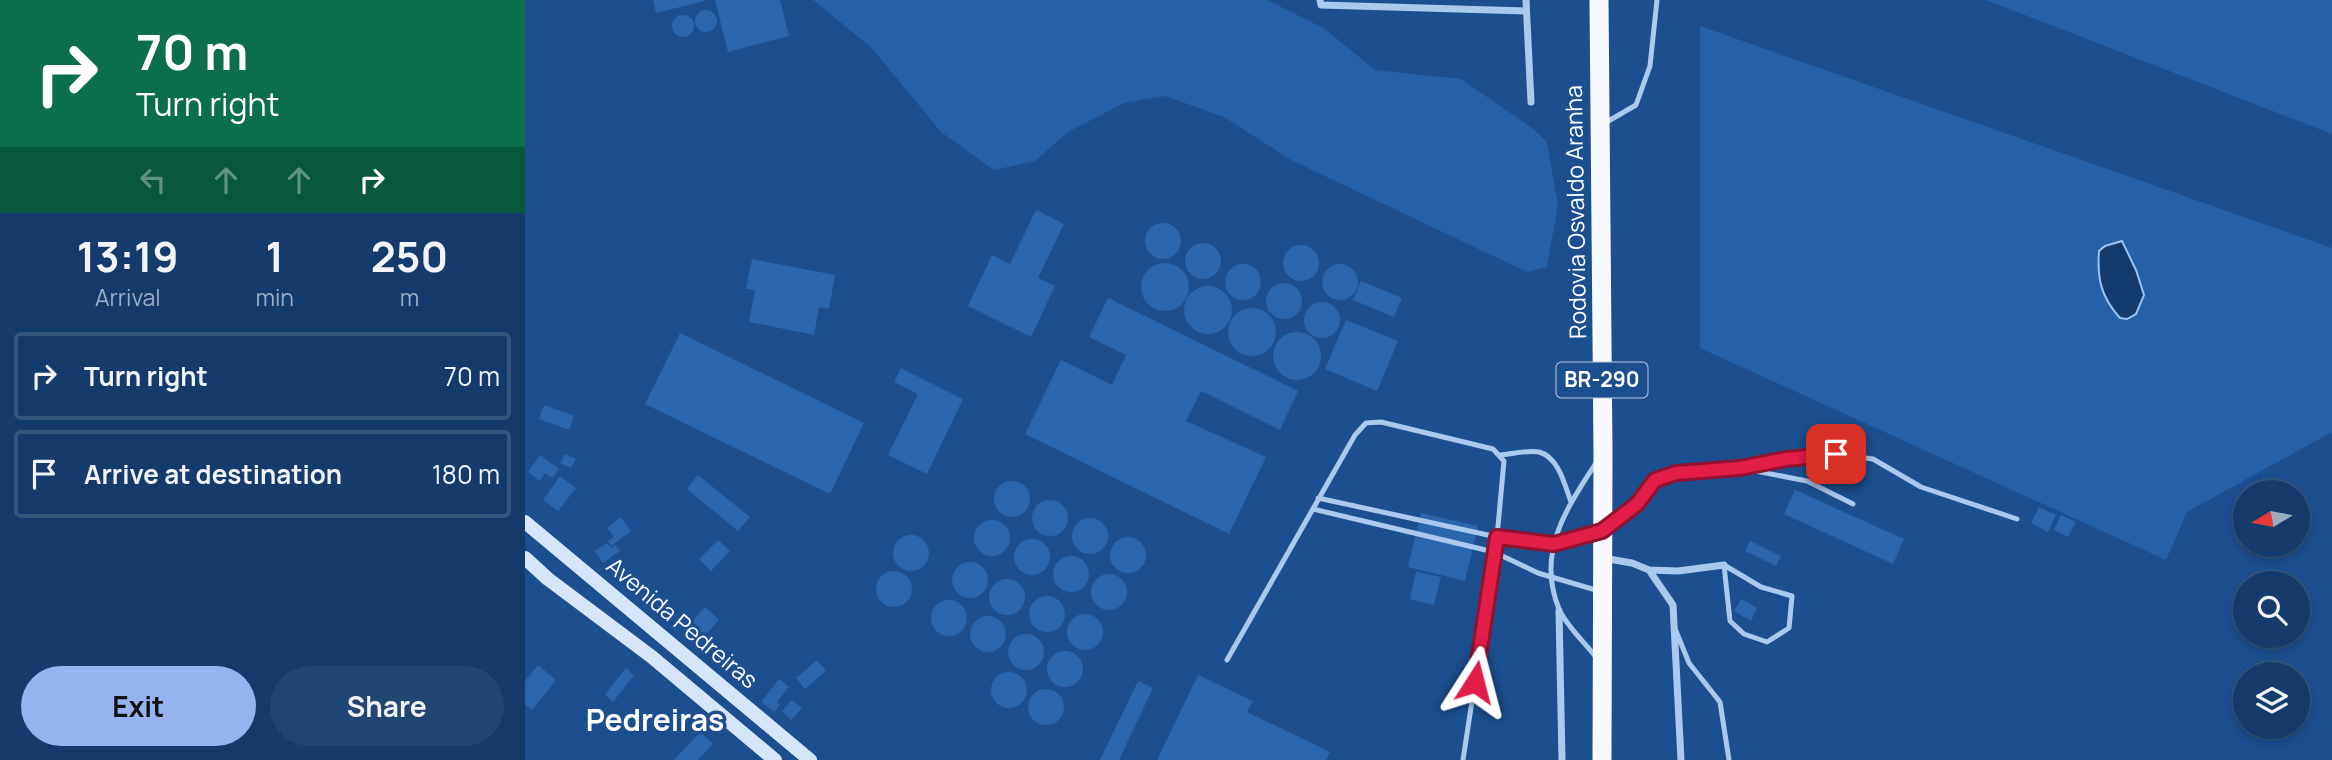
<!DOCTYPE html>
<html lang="en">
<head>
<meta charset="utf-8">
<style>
	:root { --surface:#143b6b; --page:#214673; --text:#f1f3f6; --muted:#9dadc1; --line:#33557e; --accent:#95b2f1 }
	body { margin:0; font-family:Manrope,sans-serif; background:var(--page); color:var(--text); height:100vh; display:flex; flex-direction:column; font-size:26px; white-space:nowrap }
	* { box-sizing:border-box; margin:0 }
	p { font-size:23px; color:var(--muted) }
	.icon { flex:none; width:38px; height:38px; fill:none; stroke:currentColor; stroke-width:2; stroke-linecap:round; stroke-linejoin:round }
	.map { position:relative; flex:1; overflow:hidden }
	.details { display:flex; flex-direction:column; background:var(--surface); width:525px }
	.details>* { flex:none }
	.hud { background:#0b6e4f; color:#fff; overflow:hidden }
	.needle { width:46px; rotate:260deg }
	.buttons { position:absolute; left:1708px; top:480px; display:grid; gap:14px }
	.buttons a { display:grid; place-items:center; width:77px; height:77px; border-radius:50%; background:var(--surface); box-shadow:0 4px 10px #0003,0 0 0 2px var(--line); font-size:35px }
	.pin { position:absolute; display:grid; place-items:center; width:60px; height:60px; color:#fff; margin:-30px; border-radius:14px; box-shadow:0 4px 10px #0006 }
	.me { position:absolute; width:77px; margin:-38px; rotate:9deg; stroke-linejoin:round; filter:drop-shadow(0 0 5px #0008) }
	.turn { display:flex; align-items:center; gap:24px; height:147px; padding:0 21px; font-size:32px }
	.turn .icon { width:91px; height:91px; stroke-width:2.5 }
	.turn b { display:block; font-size:49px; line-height:60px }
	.lanes { display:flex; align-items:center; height:66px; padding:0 21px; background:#0003; justify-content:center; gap:35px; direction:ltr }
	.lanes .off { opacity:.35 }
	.eta { display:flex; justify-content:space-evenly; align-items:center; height:119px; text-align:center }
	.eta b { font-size:42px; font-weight:700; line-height:49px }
	.button { display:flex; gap:14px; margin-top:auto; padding:14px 21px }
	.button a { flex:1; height:80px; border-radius:42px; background:var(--accent); color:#111; font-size:28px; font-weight:700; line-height:80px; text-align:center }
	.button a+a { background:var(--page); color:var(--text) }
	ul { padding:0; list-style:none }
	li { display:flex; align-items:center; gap:21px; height:88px; margin:0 14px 10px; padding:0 7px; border:4px solid var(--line); border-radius:7px }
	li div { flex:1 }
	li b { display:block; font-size:26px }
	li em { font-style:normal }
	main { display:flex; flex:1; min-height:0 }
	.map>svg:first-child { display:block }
</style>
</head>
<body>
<main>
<section class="details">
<div class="hud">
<div class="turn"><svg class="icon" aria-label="right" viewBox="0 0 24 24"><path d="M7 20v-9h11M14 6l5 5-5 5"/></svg><div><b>70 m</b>Turn right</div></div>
<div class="lanes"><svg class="icon off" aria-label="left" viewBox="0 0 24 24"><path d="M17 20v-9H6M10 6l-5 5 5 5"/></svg><svg class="icon off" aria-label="ahead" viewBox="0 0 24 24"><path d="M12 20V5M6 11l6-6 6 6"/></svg><svg class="icon off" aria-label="ahead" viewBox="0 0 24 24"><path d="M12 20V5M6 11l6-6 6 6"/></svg><svg class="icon" aria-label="right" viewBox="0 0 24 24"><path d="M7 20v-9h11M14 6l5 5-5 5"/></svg></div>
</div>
<div class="eta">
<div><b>13:19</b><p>Arrival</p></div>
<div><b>1</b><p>min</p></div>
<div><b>250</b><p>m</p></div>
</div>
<ul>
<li><svg class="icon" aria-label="right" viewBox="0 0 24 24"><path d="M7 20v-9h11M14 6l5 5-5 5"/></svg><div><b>Turn right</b></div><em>70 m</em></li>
<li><svg class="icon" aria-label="arrive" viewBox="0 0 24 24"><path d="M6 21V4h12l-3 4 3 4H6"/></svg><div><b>Arrive at destination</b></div><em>180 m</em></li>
</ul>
<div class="button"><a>Exit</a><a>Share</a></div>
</section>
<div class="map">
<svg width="1807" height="760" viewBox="0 0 1807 760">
	<rect width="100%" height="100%" fill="#1b4f8f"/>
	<!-- green -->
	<path fill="#2461a8" d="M288,0H742L800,29L850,70L936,79L1007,128L1022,142L1033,205L1022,267L1002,272L766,160L699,117L640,96L599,103L543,132L510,161L469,170L416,132L346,47Z
		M1461,0H1807V134Z
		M1175,26L1807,248V432L1662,512L1641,560L1175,348Z"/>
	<!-- water -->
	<path fill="#123a6d" stroke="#9cc4f0" stroke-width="2" d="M1597,241L1611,270L1619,295L1611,314L1602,319L1595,318C1576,297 1572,279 1574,251L1580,246Z"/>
	<!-- building -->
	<path fill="#2a66ad" d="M128,0H180V1L131,13Z
		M190,0H255L264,36L203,52Z
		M170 21a11 11 0 1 1 22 0a11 11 0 1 1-22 0Z
		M147 26a11 11 0 1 1 22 0a11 11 0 1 1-22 0Z
		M511,210L539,224L513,278L530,286L506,337L443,306L467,255L485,264Z
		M620 241a18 18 0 1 1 36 0a18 18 0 1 1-36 0Z
		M660 261a18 18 0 1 1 36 0a18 18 0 1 1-36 0Z
		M758 263a18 18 0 1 1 36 0a18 18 0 1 1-36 0Z
		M227,259L310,275L304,309L294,307L289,335L224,322L230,290L221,289Z
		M616 287a24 24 0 1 1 48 0a24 24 0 1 1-48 0Z
		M797 282a18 18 0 1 1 36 0a18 18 0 1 1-36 0Z
		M700 282a18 18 0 1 1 36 0a18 18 0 1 1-36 0Z
		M836,281L877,298L869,317L828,300Z
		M741 301a18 18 0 1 1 36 0a18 18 0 1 1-36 0Z
		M659 310a24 24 0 1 1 48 0a24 24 0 1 1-48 0Z
		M583,298L773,391L755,430L676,391L661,421L741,457L704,534L500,434L536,360L587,385L601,355L564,337Z
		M779 320a18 18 0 1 1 36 0a18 18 0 1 1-36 0Z
		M703 332a24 24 0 1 1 48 0a24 24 0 1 1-48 0Z
		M821,320L873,341L852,391L800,369Z
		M748 356a24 24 0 1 1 48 0a24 24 0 1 1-48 0Z
		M155,333L339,423L305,494L120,404Z
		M376,368L438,399L402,474L363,455L393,394L369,382Z
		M19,405L49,416L44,430L14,419Z
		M40,454L51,459L46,468L35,463Z
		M15,455L34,469L27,478L20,473L15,481L3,472Z
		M173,475L225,517L213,531L162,489Z
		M35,476L51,488L33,511L18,500Z
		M469 499a18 18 0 1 1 36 0a18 18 0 1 1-36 0Z
		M1270,490L1379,539L1368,564L1259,514Z
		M507 518a18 18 0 1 1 36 0a18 18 0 1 1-36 0Z
		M1514,507L1531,515L1523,532L1506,523Z
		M896,513L953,526L940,581L883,567Z
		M1536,515L1551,522L1543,537L1529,530Z
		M96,517L106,531L86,546L83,541L89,537L82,528Z
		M547 536a18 18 0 1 1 36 0a18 18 0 1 1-36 0Z
		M449 538a18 18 0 1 1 36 0a18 18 0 1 1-36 0Z
		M368 553a18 18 0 1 1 36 0a18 18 0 1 1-36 0Z
		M585 555a18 18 0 1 1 36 0a18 18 0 1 1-36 0Z
		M489 557a18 18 0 1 1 36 0a18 18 0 1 1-36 0Z
		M193,540L205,551L186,571L174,559Z
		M1225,541L1256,556L1251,566L1220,551Z
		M82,543L86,548L90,545L95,551L78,563L70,551Z
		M528 574a18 18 0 1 1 36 0a18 18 0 1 1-36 0Z
		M427 580a18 18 0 1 1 36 0a18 18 0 1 1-36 0Z
		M351 589a18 18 0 1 1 36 0a18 18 0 1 1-36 0Z
		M891,572L916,577L909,605L885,599Z
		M566 592a18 18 0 1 1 36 0a18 18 0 1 1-36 0Z
		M464 597a18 18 0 1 1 36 0a18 18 0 1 1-36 0Z
		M504 614a18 18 0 1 1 36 0a18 18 0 1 1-36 0Z
		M1216,599L1232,608L1226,621L1209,611Z
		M406 618a18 18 0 1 1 36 0a18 18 0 1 1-36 0Z
		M180,607L194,620L172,644L158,631Z
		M542 632a18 18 0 1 1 36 0a18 18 0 1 1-36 0Z
		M445 634a18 18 0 1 1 36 0a18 18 0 1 1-36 0Z
		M483 652a18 18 0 1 1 36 0a18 18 0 1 1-36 0Z
		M522 669a18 18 0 1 1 36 0a18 18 0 1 1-36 0Z
		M292,660L301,671L280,689L271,678Z
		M13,665L31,680L7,710L0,704V681Z
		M101,668L109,675L88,702L80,694Z
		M466 690a18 18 0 1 1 36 0a18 18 0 1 1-36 0Z
		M673,675L728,701L722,712L805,752L801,760H632Z
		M254,679L264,687L252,702L255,705L249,712L236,702Z
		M613,681L628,688L594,760H575Z
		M503 707a18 18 0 1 1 36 0a18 18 0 1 1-36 0Z
		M267,700L277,708L266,720L257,711Z
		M175,732L188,744L173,760H149Z"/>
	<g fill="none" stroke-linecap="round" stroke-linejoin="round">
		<!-- service -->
		<path stroke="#a9c9ee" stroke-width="5" d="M1080,123L1111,105L1125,66L1132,0
			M975,455C987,454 1002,450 1014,452C1034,457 1040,486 1046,502
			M1215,468L1261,459L1311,454L1348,459L1396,487L1492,519
			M1177,470L1215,468L1282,481L1328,504
			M793,498L972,537L1013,543L1029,544L1074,532
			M788,509L969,552L1013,573L1074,591
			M1199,565L1236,587L1267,596L1264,628L1242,642L1219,634L1205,621Z
			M1151,631L1164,663L1195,702L1204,760
			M1070,656C1060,643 1040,624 1034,609C1011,553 1041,509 1071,463
			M702,660L830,435L841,423L856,422L968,449L979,461L972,537L938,760"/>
		<!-- minor -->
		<path stroke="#a9c9ee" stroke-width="7" d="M795,0L796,5L1001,11
			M1001,0L1006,102
			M1081,529L1112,504L1130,480L1151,473L1177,470
			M1078,558L1107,563L1124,570L1153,571L1199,565
			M1124,570L1148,605L1156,760
			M1034,611L1037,760"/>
		<!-- secondary -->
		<path stroke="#d6e6fa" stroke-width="14" d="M0,522L285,760
			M0,558L23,579L127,657L250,760"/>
		<!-- trunk -->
		<path stroke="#f8faff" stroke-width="19" d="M1074,0L1078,453L1077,760"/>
	</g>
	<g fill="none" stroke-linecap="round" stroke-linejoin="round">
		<defs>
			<path id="route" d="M950,682L972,537L1029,544L1077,531L1112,504L1130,480L1151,473L1215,468L1261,459L1311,454"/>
		</defs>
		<!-- route casing -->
		<use href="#route" stroke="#92132f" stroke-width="18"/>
		<!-- route -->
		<use href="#route" stroke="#e11d48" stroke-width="12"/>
	</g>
	<g text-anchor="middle" stroke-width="7" stroke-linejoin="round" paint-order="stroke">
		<!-- shield labels -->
		<rect fill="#1b4f8f" stroke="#bbcadd" stroke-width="2" x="1031.5" y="362.5" width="91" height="35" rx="5"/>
		<g font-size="21" font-weight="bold" fill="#fff">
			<text x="1077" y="387">BR-290</text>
		</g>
		<!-- street labels -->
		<g font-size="23" fill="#fff" stroke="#1b4f8f">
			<text transform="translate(1051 212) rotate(-91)" y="8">Rodovia Osvaldo Aranha</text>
			<text transform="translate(157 623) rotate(40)" y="8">Avenida Pedreiras</text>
		</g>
		<!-- district labels -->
		<g font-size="30" font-weight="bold" fill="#fff" stroke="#1b4f8f">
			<text x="130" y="731">Pedreiras</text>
		</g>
	</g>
</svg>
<div class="buttons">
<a><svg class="needle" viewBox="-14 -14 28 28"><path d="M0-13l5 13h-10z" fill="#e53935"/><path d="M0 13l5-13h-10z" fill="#9dadc1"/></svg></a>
<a><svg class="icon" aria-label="search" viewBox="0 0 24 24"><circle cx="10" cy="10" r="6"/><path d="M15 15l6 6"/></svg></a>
<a><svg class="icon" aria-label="layers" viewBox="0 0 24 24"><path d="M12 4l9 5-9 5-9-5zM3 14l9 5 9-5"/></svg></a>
</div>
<div class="pin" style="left:1311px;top:454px;background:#d93025"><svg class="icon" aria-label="arrive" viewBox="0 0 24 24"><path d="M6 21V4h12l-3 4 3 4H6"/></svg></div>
<svg class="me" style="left:950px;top:682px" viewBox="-20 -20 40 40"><path d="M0-17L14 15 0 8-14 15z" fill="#e11d48" stroke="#fff" stroke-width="4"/></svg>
</div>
</main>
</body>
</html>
